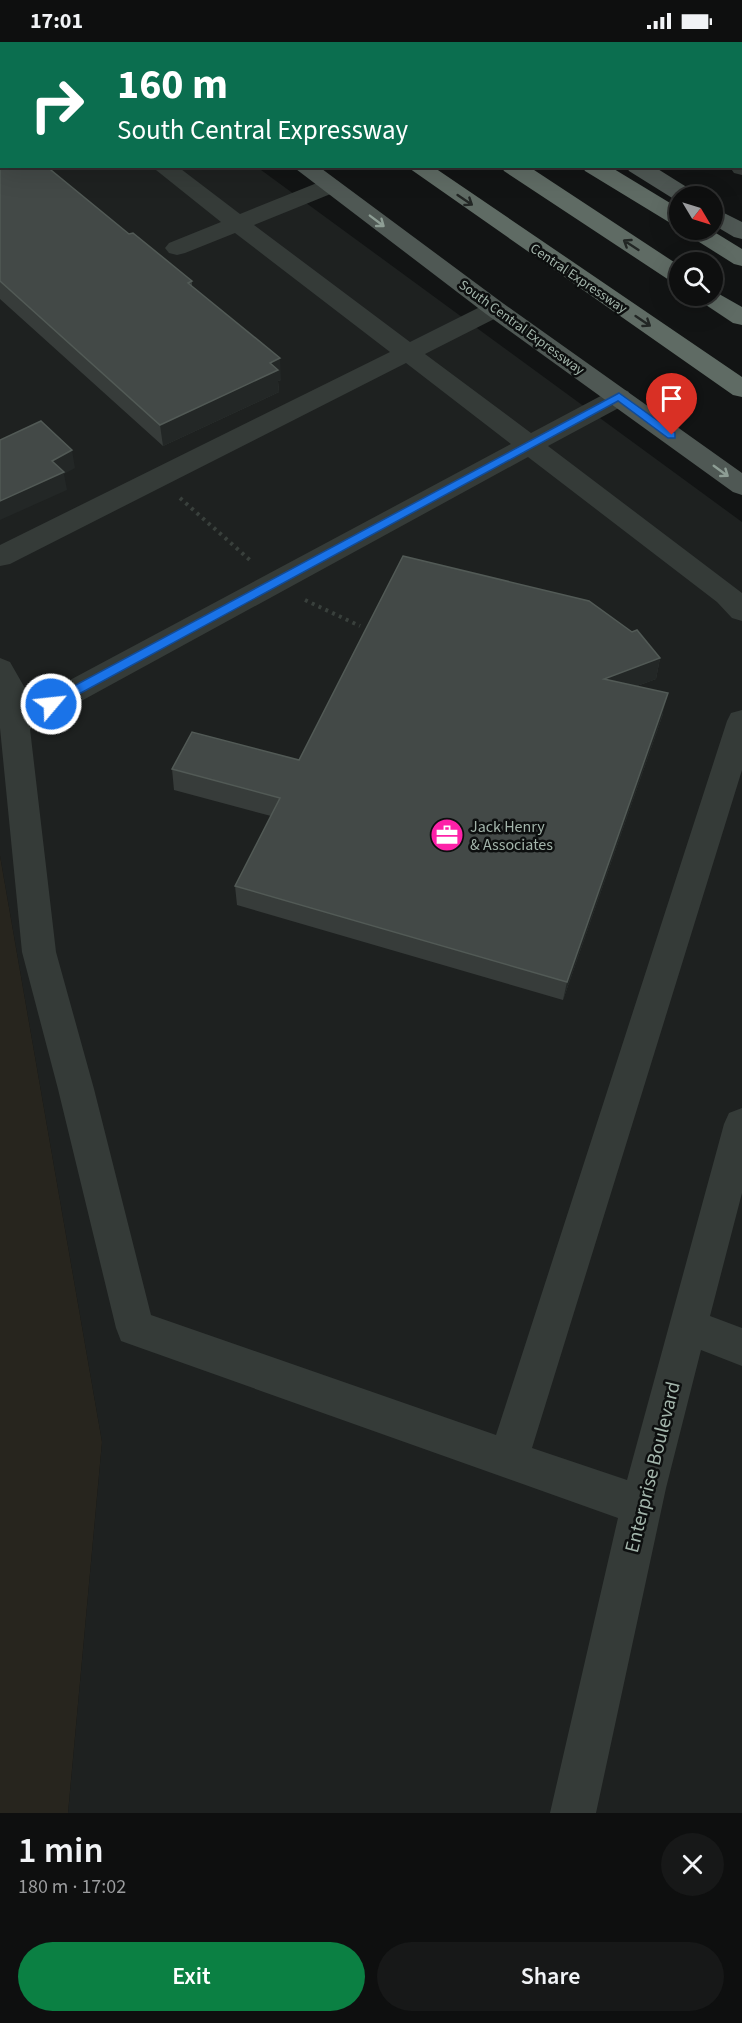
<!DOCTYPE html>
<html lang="en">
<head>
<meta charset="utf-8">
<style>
	:root { --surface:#0e0f0f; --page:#171818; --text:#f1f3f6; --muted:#9b9c9e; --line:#2e2f2f; --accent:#0b8043 }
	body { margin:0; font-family:"Source Sans 3",sans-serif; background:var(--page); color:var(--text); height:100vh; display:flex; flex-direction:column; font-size:22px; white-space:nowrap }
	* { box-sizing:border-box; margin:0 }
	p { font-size:20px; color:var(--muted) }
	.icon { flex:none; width:33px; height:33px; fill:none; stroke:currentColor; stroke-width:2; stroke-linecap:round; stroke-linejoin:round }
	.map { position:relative; height:1771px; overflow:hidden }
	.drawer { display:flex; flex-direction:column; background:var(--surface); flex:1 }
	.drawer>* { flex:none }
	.guide { position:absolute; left:0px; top:0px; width:742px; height:126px; box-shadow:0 6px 24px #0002,0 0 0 2px var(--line); background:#0b6e4f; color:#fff; overflow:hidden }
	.needle { width:39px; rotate:128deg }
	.tools { position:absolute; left:669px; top:144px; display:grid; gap:12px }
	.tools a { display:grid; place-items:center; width:54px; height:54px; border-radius:50%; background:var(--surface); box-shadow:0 6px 24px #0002,0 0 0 2px var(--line); font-size:30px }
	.pin { position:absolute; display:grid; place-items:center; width:51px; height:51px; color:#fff; margin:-62px -26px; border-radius:50% 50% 50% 0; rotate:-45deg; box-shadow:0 0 6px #0007 }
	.pin .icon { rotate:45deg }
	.me { position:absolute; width:66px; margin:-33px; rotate:62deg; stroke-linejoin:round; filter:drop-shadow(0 0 4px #0008) }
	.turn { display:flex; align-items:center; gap:21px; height:126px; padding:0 18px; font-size:27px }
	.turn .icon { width:78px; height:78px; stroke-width:2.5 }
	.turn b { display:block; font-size:42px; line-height:51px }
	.round { display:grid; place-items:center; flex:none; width:63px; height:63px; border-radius:32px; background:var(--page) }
	.headline { display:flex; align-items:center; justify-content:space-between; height:102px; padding:0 18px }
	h1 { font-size:36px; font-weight:600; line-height:45px }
	.cta { display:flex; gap:12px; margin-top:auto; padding:12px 18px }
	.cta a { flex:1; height:69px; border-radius:36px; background:var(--accent); color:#fff; font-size:24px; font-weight:600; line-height:69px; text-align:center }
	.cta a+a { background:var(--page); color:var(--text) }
	.status { display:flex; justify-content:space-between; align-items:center; height:42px; padding:0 30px; background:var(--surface); direction:ltr }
	.status svg { height:16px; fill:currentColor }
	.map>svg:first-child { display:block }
</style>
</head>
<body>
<div class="status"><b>17:01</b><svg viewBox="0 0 49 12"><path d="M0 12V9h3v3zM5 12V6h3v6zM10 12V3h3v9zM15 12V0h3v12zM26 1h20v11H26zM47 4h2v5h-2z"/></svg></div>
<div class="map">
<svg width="742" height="1771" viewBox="0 0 742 1771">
	<rect width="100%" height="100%" fill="#121414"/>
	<!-- built -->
	<path fill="#1e2120" d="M2,0L88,1L2,2V124L257,125L742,480V1771H68L102,1400L0,814V1Z"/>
	<!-- green -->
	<path fill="#27251e" d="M0,814L102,1400L68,1771H0Z"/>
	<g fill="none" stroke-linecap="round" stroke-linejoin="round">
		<!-- stream -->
		<path fill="#28382b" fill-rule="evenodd" d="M520,0H526L525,2H519Z"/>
		<!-- path-far1 -->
		<path stroke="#39403c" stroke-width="3" stroke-dasharray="2 3" stroke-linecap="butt" d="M632,2L637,0"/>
		<!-- path -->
		<path stroke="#39403c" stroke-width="4" stroke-dasharray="3 4.5" stroke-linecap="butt" d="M180,456L251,519
			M305,558L360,584"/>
		<!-- minor -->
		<path fill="#353b38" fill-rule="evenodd" d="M44,0H66L43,2Z
			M0,21H2V33H0Z
			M0,75H2L0,88Z
			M741,118H742V133L734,131L729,124H741Z
			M151,124H177L240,172L322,139L330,137L338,139L341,144L338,149L254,183L410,300L486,262L495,260L504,262L507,267L504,272L425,312L531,391L610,349L619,347L628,349L632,355L628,361L548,404L742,551V579L732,576L717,560L528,415L30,687L56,910L94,1047L151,1273L496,1393L727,679L731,671L742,668V728L532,1406L627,1438L724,1082L729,1071L742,1066V1151L710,1274L742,1286V1324L701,1308L666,1446L596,1771H550L618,1476L135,1304L121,1299L116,1286L58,1047L22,910L0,686V616L10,620L26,648L27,661L511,402L406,321L10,522L0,524V503L390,310L235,191L185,211L177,213L169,211L165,206L169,201L221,180Z"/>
		<!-- major -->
		<path fill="#4f5854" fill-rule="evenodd" d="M121,0H142L143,2H122Z
			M427,0H448L449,2H428Z
			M292,124H318L504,262L742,431V453L733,450L486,272Z
			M626,124H653L693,149L696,154H680V159H677L629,129Z
			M712,165L742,180V197L734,195L712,182Z"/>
		<!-- highway -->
		<path fill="#5f6b64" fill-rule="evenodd" d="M225,0H247L248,2H226Z
			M313,0H334L335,2H314Z
			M348,0H370L371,2H349Z
			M406,124H432L742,335V355L733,353Z
			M501,124H528L680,224V242L672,240L504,129Z
			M582,124H609L680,167V184L672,182L585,129Z
			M684,188H711L742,207V224L734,222L688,193Z
			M712,248L742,265V283L733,281L700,259L696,254H712Z"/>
	</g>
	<!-- wall -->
	<path fill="#373c3a" d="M0,100L129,192L192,239V244L281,338L278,339L279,350L163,404L0,257Z
		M660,616L656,637L637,644L663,672L563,958L237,863L235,844L271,774L174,748L172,727L299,718Z"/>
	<!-- shaded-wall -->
	<path fill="#232726" d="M280,316L281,338L278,339L279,350L163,404L160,383Z
		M72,408L75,426L64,432L67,448L0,478V459L52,419Z
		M660,616L656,637L601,657L604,637Z
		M668,651L663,672L563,958L567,940Z"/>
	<!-- building -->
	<path fill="#434947" stroke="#525a56" stroke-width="1.5" d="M0,100L2,101V124H46L129,192L133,191L192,239L188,241L280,316L270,321L278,328L160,383L0,239Z
		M41,379L72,408L52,419L64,430L0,459V398Z
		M403,514L589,559L632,590L637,588L660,616L604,637L668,651L567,940L235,844L280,756L172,727L192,690L299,718Z"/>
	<!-- one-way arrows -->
	<defs><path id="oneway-shaft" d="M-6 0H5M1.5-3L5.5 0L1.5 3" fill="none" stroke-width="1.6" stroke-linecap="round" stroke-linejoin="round" transform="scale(1.5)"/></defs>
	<g stroke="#222624">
		<use href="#oneway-shaft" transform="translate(465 158) rotate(34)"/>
		<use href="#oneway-shaft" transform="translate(631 203) rotate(-147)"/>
		<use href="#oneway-shaft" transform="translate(643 279) rotate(34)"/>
	</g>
	<g stroke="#8e9e95">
		<use href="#oneway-shaft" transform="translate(377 179) rotate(37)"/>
		<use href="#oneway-shaft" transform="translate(721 429) rotate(36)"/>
	</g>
	<!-- route -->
	<path fill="#1a73e8" stroke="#114b97" stroke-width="1.5" d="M619,351L675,391V396H668L618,359L55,665L51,667L44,662L46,659Z"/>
	<!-- icons -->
	<defs>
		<symbol id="office-disc" viewBox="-11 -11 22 22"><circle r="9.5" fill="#fd21a8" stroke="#0d0f0f"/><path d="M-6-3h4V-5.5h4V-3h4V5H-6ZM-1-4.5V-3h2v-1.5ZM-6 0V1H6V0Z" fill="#fff"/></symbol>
	</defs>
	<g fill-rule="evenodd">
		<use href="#office-disc" x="428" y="774" width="38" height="38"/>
	</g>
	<g text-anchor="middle" stroke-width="5" stroke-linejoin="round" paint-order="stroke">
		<!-- far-street labels -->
		<g font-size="14" fill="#a3b5ab" stroke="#0d0f0f">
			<text transform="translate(579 236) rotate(34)" y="5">Central Expressway</text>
			<text transform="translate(522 285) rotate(36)" y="5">South Central Expressway</text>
		</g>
		<!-- poi labels -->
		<g font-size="16" fill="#a3b5ab" stroke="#0d0f0f" text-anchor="start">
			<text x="470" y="790">Jack Henry<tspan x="470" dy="18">&amp; Associates</tspan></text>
		</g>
		<!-- near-street labels -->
		<g font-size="20" fill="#a3b5ab" stroke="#0d0f0f">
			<text transform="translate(652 1425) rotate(-76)" y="7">Enterprise Boulevard</text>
		</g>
	</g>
</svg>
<div class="tools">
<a><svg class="needle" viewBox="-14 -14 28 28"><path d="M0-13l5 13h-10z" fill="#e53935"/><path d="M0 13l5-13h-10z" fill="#9b9c9e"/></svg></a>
<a><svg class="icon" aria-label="search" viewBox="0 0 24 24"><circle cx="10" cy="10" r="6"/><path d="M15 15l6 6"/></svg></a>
</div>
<div class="pin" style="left:672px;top:393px;background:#d93025"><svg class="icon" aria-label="arrive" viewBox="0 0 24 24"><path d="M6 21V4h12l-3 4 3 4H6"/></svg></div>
<svg class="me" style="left:51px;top:662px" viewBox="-20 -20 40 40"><circle r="17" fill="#1a73e8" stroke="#fff" stroke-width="3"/><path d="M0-11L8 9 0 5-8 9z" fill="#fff"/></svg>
<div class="guide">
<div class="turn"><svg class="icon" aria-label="right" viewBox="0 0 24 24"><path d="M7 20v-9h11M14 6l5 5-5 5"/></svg><div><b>160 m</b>South Central Expressway</div></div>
</div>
</div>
<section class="drawer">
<div class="headline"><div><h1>1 min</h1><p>180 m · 17:02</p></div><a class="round"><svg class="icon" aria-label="close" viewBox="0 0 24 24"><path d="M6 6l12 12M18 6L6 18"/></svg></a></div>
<div class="cta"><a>Exit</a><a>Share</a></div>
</section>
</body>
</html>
